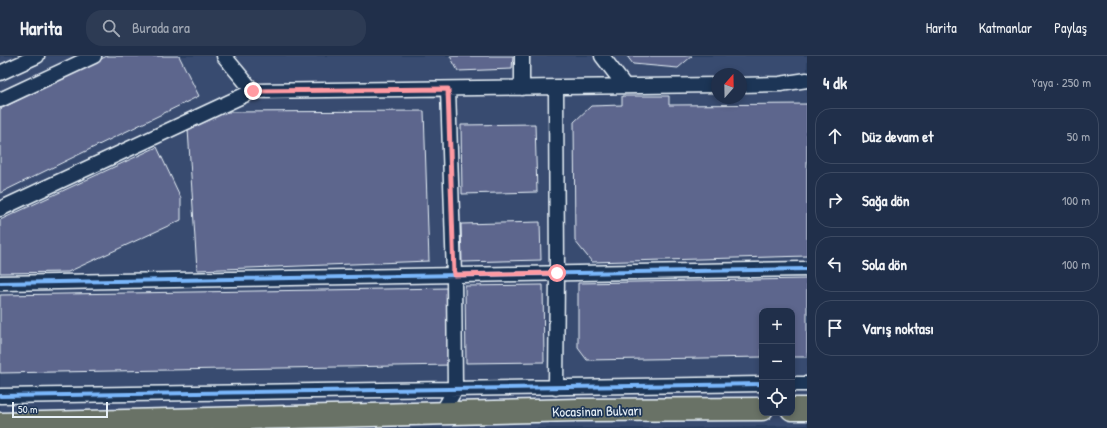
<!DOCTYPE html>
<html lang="tr">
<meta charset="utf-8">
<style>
:root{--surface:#202f4a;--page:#2d3b54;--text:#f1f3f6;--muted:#a2a9b5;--line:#3d4a62}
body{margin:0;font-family:"Patrick Hand",sans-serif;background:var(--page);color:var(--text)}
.controls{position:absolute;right:12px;bottom:12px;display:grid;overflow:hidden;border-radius:8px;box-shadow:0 2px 6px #0003}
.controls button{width:36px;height:36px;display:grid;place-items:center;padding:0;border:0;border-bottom:1px solid var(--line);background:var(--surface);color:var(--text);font:20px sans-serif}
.compass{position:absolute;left:711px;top:12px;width:36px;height:36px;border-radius:50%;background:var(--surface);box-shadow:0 2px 6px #0003;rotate:20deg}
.scale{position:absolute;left:12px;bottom:10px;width:96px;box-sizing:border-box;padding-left:4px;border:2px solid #e8f1f8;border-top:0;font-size:11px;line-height:14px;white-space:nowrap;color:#e8f1f8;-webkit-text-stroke:3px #1d3557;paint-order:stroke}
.stop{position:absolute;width:12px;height:12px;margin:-9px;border:3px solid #ff9aa2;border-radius:50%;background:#fff}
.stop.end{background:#ff9aa2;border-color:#fff;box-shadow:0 1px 4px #0008}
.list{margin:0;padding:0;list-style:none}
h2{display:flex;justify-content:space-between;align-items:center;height:52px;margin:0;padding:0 16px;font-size:17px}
h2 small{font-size:13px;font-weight:400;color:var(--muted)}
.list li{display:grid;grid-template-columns:26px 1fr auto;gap:12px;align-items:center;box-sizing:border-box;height:56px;margin:0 8px 8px;padding:0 8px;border:1px solid var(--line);border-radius:16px}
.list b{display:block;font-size:15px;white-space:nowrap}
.list em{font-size:13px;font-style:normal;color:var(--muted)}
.icon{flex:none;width:22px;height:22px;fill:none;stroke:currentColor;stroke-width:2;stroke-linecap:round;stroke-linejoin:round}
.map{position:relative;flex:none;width:807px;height:372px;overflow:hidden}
header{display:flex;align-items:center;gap:24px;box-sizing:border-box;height:56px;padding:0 20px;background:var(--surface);border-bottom:1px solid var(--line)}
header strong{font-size:19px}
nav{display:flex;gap:22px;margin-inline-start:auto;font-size:14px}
.search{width:280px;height:36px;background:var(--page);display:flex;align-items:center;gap:10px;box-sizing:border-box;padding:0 14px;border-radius:16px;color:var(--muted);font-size:15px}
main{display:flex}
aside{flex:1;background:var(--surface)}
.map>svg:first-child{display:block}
.built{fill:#394b6f;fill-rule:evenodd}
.building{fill:#5d668d;stroke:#e8f1f8}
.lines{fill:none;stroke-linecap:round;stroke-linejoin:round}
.minor-casing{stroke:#e8f1f8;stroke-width:17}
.trunk-casing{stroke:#e8f1f8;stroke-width:25}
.minor{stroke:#1d3557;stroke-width:14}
.trunk{stroke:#697266;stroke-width:22}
.cycleway-casing{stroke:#1d3557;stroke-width:6}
.cycleway{stroke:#7ab7fb;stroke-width:4}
.route{stroke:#ff9aa2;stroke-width:5}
.labels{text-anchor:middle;stroke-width:3.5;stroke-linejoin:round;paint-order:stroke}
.street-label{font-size:14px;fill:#e8f1f8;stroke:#1d3557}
</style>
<header>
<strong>Harita</strong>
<div class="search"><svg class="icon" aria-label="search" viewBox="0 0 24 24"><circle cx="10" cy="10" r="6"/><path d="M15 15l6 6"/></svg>Burada ara</div>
<nav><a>Harita</a><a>Katmanlar</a><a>Paylaş</a></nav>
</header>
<main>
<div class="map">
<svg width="807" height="372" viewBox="0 0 807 372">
<rect width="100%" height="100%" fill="#2a3f62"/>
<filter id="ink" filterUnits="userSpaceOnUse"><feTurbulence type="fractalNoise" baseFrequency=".025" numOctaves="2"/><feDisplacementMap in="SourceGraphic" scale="8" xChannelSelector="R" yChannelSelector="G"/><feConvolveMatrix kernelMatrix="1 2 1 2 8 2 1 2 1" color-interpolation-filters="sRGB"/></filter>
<g filter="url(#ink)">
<path class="built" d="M0,0h807v369l-141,3h-666zM717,18h24v24h-24zM762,255h30v102h-30z"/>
<path class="building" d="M107,0h72l20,40 -199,97v-84z
M450,0h63l-1,13 -54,2z
M627,0h65l-14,12 -45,-4z
M622,40h47v9l138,-1v152l-215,6 -17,-21 -1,-119 17,-16 31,-1z
M424,55l5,150 -232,9 -9,-141 36,-17z
M535,68l2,68 -75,2 -1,-69z
M157,91l24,51v22l-113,52 -68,1v-53z
M540,166l1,38 -79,2 -1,-38z
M807,223v78h-15v-46h-30v46l-175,3 -9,-12v-65z
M543,229l1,77 -78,1 -1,-77z
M449,232l2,77 -451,8v-78z"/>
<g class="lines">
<g class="minor-casing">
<path id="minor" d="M224,0l29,35
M602,0l23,30
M0,17l37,-17
M741,29l39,-1 27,-4
M522,32v-32
M0,44l94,-44
M0,153l253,-118 464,-6
M0,227l807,-14
M792,328h15
M556,332l1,-115 -1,-185
M0,340l762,-12
M441,358l14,-24 -1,-115 -6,-186"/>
</g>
<g class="trunk-casing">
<path id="trunk" d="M792,353h15
M0,368l578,-14 184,-1"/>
</g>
<use href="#minor" class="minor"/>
<use href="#trunk" class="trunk"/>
<g class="cycleway-casing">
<path id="cycleway" d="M0,227l807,-14
M0,340l762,-12"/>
</g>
<use href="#cycleway" class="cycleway"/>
</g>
</g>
<g class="lines" filter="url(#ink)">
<path class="route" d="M253,35l195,-2 6,186 103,-2"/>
</g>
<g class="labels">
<g class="street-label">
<text transform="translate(597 355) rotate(-1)" y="5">Kocasinan Bulvarı</text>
</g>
</g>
</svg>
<div class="controls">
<button>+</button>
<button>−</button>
<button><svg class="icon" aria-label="locate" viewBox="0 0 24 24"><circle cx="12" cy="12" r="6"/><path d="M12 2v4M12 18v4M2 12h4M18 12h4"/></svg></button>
</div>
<svg class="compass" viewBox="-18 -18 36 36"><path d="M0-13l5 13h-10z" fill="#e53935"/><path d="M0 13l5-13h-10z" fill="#a2a9b5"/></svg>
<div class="scale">50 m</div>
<div class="stop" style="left:557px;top:217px"></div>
<div class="stop end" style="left:253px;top:35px"></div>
</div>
<aside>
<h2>4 dk<small>Yaya · 250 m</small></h2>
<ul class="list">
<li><svg class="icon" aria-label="ahead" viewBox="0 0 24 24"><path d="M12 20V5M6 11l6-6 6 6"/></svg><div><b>Düz devam et</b></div><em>50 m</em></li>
<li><svg class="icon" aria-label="right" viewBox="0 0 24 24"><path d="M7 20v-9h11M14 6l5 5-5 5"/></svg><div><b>Sağa dön</b></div><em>100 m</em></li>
<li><svg class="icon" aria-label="left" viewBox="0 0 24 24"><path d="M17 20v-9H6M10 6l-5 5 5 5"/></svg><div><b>Sola dön</b></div><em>100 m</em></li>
<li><svg class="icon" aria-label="arrive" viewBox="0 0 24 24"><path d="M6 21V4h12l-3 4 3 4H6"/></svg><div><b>Varış noktası</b></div></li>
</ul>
</aside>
</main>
